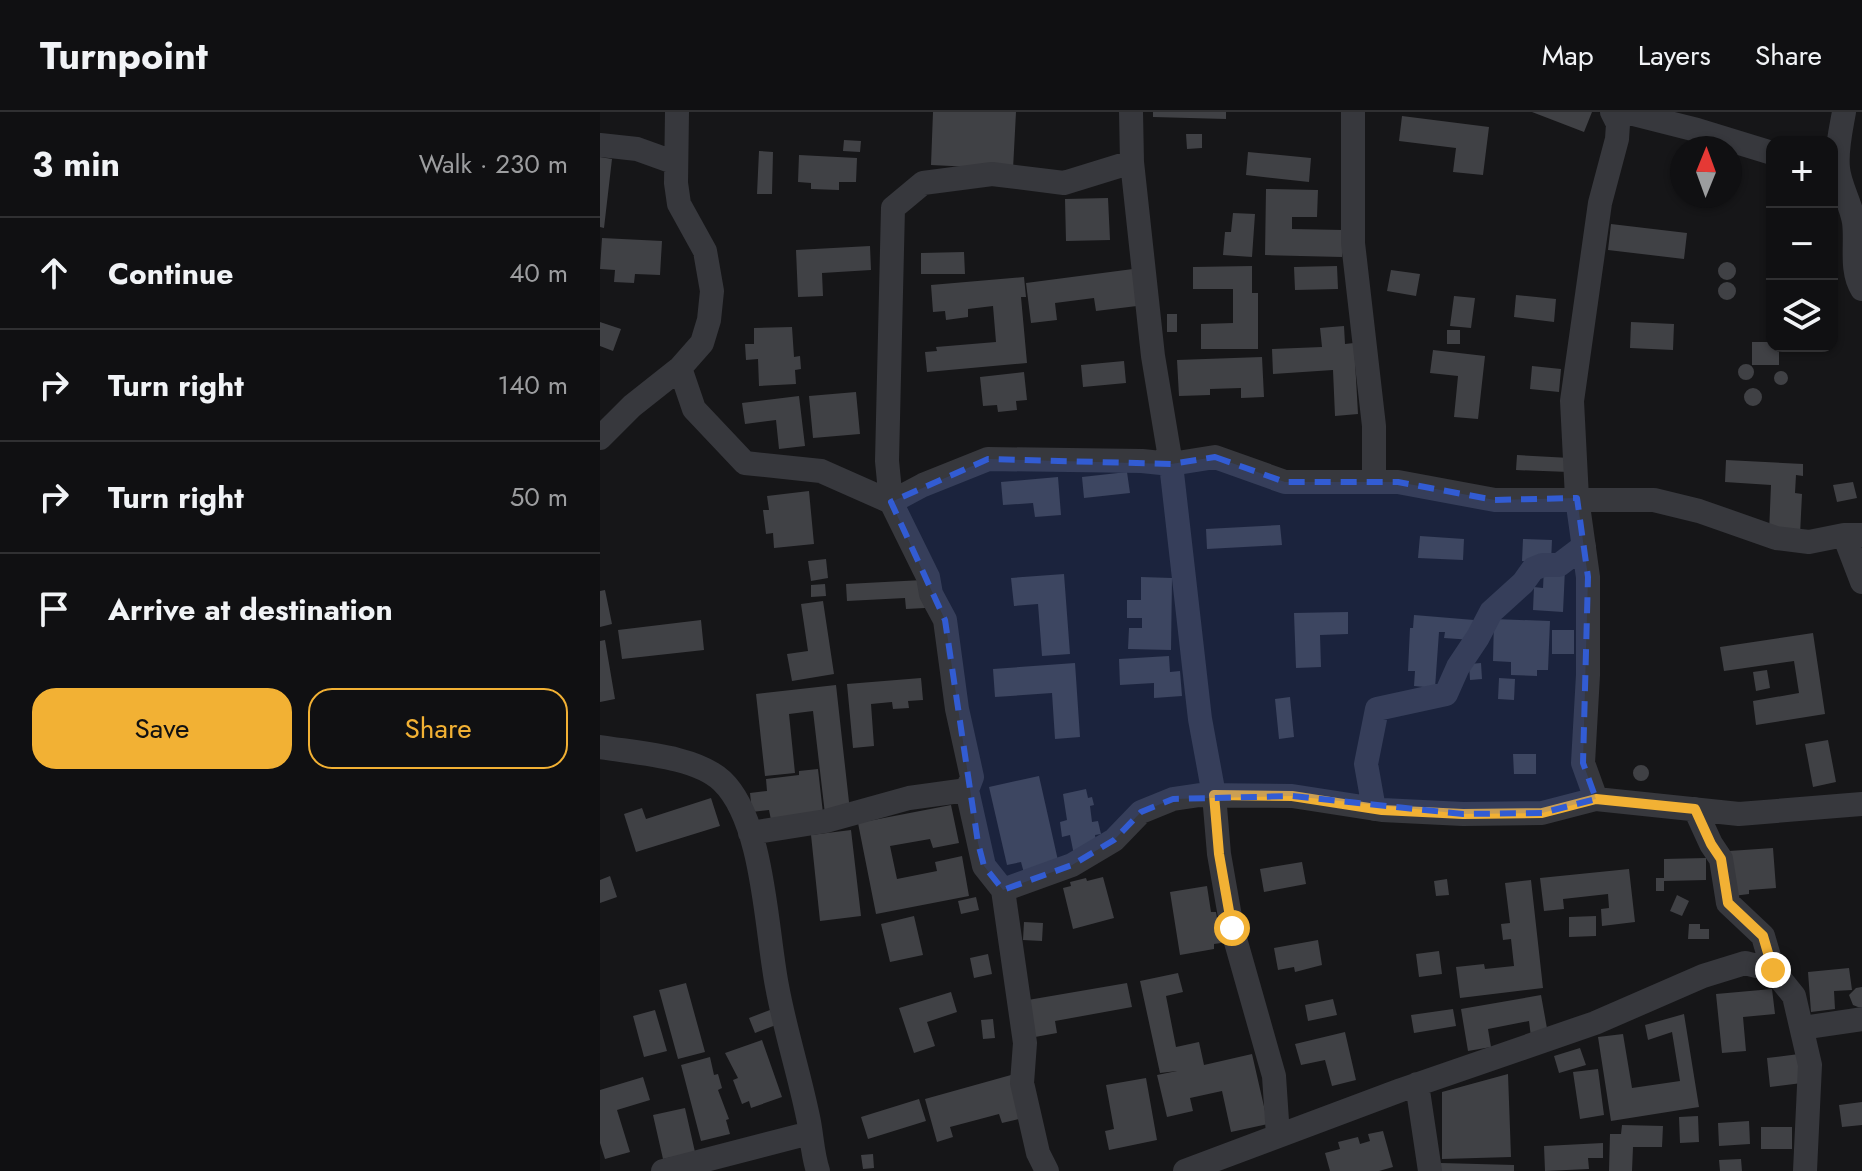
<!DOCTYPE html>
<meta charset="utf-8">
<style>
:root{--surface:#101012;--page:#1e1e20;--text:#f1f3f6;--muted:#9c9d9f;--line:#303032;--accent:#f2b134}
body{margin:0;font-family:Jost,sans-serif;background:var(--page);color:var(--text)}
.controls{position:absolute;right:24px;top:24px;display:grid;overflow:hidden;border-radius:16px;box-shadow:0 2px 6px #0004}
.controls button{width:72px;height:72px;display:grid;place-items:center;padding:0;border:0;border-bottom:2px solid var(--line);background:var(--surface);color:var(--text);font:40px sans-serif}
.compass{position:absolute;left:1070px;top:24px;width:72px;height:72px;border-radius:50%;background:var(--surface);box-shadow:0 2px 6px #0004;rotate:1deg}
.stop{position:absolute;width:24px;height:24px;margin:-18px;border:6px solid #f2b134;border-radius:50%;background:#fff}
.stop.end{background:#f2b134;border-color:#fff;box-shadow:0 2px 8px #0008}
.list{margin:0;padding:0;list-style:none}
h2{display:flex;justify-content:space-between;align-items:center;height:104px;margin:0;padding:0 32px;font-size:34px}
h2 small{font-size:26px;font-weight:400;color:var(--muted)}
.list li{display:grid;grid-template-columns:52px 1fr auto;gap:24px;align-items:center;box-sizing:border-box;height:112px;padding:0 32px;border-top:2px solid var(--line)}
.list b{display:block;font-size:30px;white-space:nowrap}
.list em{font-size:26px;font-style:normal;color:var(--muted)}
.actions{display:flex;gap:16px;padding:24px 32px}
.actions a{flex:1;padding:18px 0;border:2px solid var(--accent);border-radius:24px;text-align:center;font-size:28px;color:var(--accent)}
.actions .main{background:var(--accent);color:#111}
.icon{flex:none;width:44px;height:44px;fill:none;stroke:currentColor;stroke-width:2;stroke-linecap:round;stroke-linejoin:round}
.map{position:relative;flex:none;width:1262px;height:1059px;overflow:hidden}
header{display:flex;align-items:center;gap:48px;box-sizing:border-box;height:112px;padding:0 40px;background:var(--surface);border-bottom:2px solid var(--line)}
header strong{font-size:38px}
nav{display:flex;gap:44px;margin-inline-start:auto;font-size:28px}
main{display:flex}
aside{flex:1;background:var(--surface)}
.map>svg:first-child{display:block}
.building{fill:#404145}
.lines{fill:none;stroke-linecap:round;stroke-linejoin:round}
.minor{stroke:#37383d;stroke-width:24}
.route{stroke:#f2b134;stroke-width:10}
.marked{fill:#325cd3;fill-opacity:0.2;stroke:#325cd3;stroke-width:6;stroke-dasharray:16 10;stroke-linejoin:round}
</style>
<header>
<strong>Turnpoint</strong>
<nav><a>Map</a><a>Layers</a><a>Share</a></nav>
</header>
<main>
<aside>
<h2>3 min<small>Walk · 230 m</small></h2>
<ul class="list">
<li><svg class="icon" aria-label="ahead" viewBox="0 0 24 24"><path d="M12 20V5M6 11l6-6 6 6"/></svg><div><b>Continue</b></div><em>40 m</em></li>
<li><svg class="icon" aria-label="right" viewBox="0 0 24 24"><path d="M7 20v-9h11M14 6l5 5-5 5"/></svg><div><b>Turn right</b></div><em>140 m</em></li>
<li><svg class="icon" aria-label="right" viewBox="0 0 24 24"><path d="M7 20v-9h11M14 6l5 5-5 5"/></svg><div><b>Turn right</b></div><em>50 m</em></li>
<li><svg class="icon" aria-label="arrive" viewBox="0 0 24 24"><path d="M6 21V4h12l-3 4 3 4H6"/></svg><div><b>Arrive at destination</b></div></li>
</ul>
<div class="actions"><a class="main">Save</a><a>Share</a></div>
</aside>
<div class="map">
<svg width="1262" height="1059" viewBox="0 0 1262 1059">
<rect width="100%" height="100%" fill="#161618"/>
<path class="building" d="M333,0h83l-3,57 -82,-4z
M553,0h73v7l-73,-2z
M932,0h60l-8,20z
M802,4l87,11 -6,48 -30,-3 3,-24 -57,-7z
M586,22h16v14l-15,1z
M244,28l17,1 -1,11 -17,-1z
M159,39l14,1 -1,42h-15z
M648,40l63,6 -2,24 -63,-7z
M199,43l58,3 -1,24h-17v8l-28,-1v-6l-13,-1z
M0,45l12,2 -8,69 -4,-1z
M666,77l52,1 -1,27h-25v12l51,1 -1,27 -77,-2z
M508,86l2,42 -44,1 -1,-42z
M633,101l22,1 -3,43 -29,-2 2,-23h6z
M1011,112l76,9 -3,26 -76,-9z
M2,126l60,3 -2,34 -25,-1 -1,9 -20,-1 1,-12 -15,-1z
M270,134l1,24 -49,3 1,23 -25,1 -2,-47z
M364,140l1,22h-44v-21z
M1118 159a9 9 0 1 1 18 0a9 9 0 1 1-18 0Z
M652,154v27h6v56h-57v-25l32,-1v-34h-40v-22z
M737,154l1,23 -43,1 -1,-23z
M533,157l4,37 -41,5 -2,-13 -39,5 2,17 -26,3 -5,-40z
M791,158l29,4 -4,22 -29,-5z
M424,165l2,20h-5l6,66 -100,9 -2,-20 12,-1 -1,-4 60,-5 -3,-36 -25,3v8l-22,3 -1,-9 -12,1 -2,-27z
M1118 179a9 9 0 1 1 18 0a9 9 0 1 1-18 0Z
M916,183l40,4 -2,23 -40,-5z
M854,184l21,2 -4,30 -21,-2z
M567,202h10v18h-10z
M0,210l21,7 -8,22 -13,-5z
M1031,210l43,2 -1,26 -43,-2z
M744,214l1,18 9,-1 4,71 -23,2 -2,-46 -60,4 -1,-25 50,-2 -2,-19z
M192,215l2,30 6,-1 1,13 -6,1 1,14 -37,2 -1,-27 -12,1 -1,-16h9v-16z
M847,218h13v14h-13z
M1152,230h20v4h7v19h-27z
M833,238l52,6 -7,63 -24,-2 4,-41 -28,-3z
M662,245l2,40 -23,1v-10l-31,1v6l-31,1 -2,-36z
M524,249l2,22 -43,4 -2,-22z
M1138 260a8 8 0 1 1 16 0a8 8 0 1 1-16 0Z
M932,254l29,3 -2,23 -29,-3z
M1174 266a7 7 0 1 1 14 0a7 7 0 1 1-14 0Z
M424,260l3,28 -11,1 1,9 -19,2 -1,-7 -14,1 -3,-29z
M1144 285a9 9 0 1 1 18 0a9 9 0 1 1-18 0Z
M256,280l4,42 -47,4 -4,-42z
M199,284l6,50 -26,3 -3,-29 -31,4 -3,-21z
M917,343l53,3 -1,14 -53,-2z
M1126,348l77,4v12l-7,-1 -1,18 7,1 -2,41 -31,-2 2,-48 -46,-3z
M527,360l3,21 -46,5 -2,-21z
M458,365l3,38 -26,2 -2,-14 -30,2 -2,-23z
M1253,370l4,16 -20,4 -4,-17z
M209,379l5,53 -40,4 -1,-15 -7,1 -3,-24h6l-2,-14z
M680,413l2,20 -75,4 -1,-20z
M820,424l44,3 -1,21 -45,-2z
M923,427l29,1 -1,22 -29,-1z
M226,447l2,19 -17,3 -3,-20z
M944,456l21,1 -2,43 -30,-2 1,-23 9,1z
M464,462l6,80 -28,2 -4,-52 -24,2 -3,-28z
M541,465l31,1 -1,72 -43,-1 1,-21h13v-10h-15v-18h14z
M323,468l2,28 -19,1 -1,-11 -58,3 -1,-17z
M225,472l1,12 -15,1v-12z
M5,478l7,34 -12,3v-36z
M223,489l11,73 -42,7 -5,-27 21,-3 -7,-47z
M748,500v22l-28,1 1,32 -25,1 -2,-55z
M814,503l60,5 -1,20 -29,-2 1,-6h-6l-4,56 -21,-2 1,-15h-7l2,-43h3z
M894,507l56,2 -2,49h-11v6l-26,-1v-13l-18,-1z
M101,508l3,30 -82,9 -4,-29z
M952,518h22v24h-22z
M1213,521l12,81 -69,11 -3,-24 46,-8 -5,-32 -70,10 -4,-24z
M5,528l10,59 -15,3v-61z
M569,544l1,16 10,-1 2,25 -28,2v-15l-34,2 -1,-26z
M475,551l5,74 -25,2 -3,-46 -57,4 -2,-28z
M881,551l1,16 -12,1 -1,-16z
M1167,558l3,18 -14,3 -3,-19z
M321,566l2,22 -15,1 1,7 -16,1 -1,-7 -21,2 3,42 -21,2 -6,-64z
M899,566l16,1 -1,21 -16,-1z
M236,573l14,126 -25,3 -12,-103 -24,3 6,59 -30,3 -9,-82z
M690,585l4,40 -15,2 -4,-40z
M1228,628l8,42 -23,5 -8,-43z
M913,642h23v20h-22z
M1033 661a8 8 0 1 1 16 0a8 8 0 1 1-16 0Z
M218,657l5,44 -52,7 -2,-10 -17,2 -2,-19 17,-2 -1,-12 33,-4v-4z
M439,664l20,89 -35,8 -3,-11 -14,3 -18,-78z
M486,677l2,9 4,-1 2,8 -4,1 2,16 6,-1 3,13 -6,1 3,16 -24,4 -4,-20 -8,2 -2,-15 7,-2 -4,-26z
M111,686l9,28 -84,26 -12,-38 18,-6 4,11z
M351,693l8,38 -26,5 -3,-9 -40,7 7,33 40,-8 -2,-9 27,-6 7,40 -93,18 -18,-91z
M251,718l10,86 -41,5 -9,-86z
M1173,736l3,40 -27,2v4l-16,2 -4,-45z
M1106,746v22l-42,1v10h-8v-13h8v-19z
M702,750l4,22 -42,8 -4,-23z
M1029,757l6,53 -33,4 -1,-17 8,-1 -1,-14 -45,5 1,10 -20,2 -4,-33z
M10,764l7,21 -17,6v-23z
M503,765l11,41 -41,11 -10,-41 8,-2 -1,-4 16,-4 1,3z
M847,767l2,16 -13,1 -2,-15z
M931,768l12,108 -83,10 -4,-31 28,-3 1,5 29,-3 -3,-27 -8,1 -2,-16 9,-1 -5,-40z
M607,774l4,26h5l5,31 -7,1v5l-34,6 -10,-63z
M1077,783l12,6 -7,15 -12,-5z
M376,785l3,13 -18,4 -3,-13z
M314,804l9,39 -33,7 -9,-38z
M996,804v20l-27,1v-20z
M424,810l19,1 -1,18 -19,-1z
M1089,812h11v5h9v10h-21z
M718,828l4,25 -27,7 -1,-5 -16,3 -4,-22z
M839,839l3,23 -23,3 -3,-23z
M388,842l4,20 -18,4 -4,-20z
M1249,856l3,22 -18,1 1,18 -24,3 -3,-40z
M578,861l5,19 -17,4 10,51 23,-5 5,23 48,-11 16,70 -37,8 -9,-41 -32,7 3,13 -26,6 -10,-42 20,-4 -17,2 -20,-92z
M86,871l19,69 -27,7 -19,-69z
M527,871l5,24 -77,14 2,12 -22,4 -7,-37z
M1262,875v20h-4l-5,-2 -4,-10 7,-7z
M1172,877l3,25 -32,3 3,34 -24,2 -6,-59z
M351,880l6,20 -30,10 8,24 -21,7 -15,-45z
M941,883l7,39 -17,3 -2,-16 -41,8 3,18 -23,4 -7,-42z
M733,887l4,16 -29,6 -3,-16z
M853,897l3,17 -42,7 -3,-18z
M55,898l12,41 -23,6 -11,-41z
M170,898l6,15 -21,8 -6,-15z
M1084,902l15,93 -88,14 -13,-84 25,-3 9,54 48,-7 -8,-49 -24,8 -3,-15z
M393,907l2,19 -12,1 -2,-19z
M745,920l11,48 -24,6 -7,-26 -24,5 -6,-21z
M162,928l20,57 -31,11 -2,-7 -7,3 -9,-24 5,-2 -13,-25z
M980,936l6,17 -27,8 -5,-17z
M1199,942l3,29 -32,4 -3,-29z
M110,945l4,18 4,-1 4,14 -4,2 11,29 -3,1 4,14 -29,7 -20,-76z
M998,957l6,46 -24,4 -7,-47z
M908,962l3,83 -69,2v-67z
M411,963l12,43 -21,5 -3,-9 -49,13 3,10 -16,5 -12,-43z
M43,965l7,23 -33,10 13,42 -25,7 -5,-16v-53z
M546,966l11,62 -48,10 -4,-19 9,-2 -8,-44z
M319,987l7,22 -58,18 -7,-22z
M1262,990v23l-20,2 -3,-22z
M85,996l10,44 -32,7 -10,-44z
M1098,1004l1,26 -19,1 -1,-26z
M1149,1009l1,23 -31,2 -1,-23z
M1022,1013l41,1 -1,21h-29l-1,24h-23l1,-37h11z
M1161,1015h31v22h-31z
M783,1019l10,36 -14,4h-49l-5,-18 15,-4 -2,-7 20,-5 2,7 10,-3 -2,-7z
M1003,1031v15h-15l1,11 -44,2 -1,-25z
M273,1042l1,14 -11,1 -2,-14z
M1141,1047l1,12h-22l-1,-11z
M841,1051l73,2v6h-73z"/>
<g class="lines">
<path class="minor" d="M531,0l1,50 21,194 18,108 29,255 14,76 5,59 13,74 42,148 4,60
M753,0v131l21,183v56
M1026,0l71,18 75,23
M1244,0c-3,17 -8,38 -6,56 1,16 13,36 16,54 3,21 -4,48 8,67
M0,33l37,4 39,14
M532,50l-68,21 -72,-9 -69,9 -30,25 -6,253 4,41 32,-17 65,-26 154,2 29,3 44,-7 70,25h113l97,18h159l45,11 77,27 33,4 35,-7h18
M80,256l14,41 51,54 76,8 70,31 37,75 3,17 14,26 12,89 15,68 -5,13 17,76 19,24 22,153 -3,40 16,70 9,18
M0,326l32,-32 48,-38 22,-25 7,-23 3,-29 -7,-40 -26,-47 -3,-21 1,-71
M1244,423l18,47
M0,635c36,6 96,9 122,34 42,40 44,149 55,205 8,44 22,87 31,131 4,18 4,36 10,54
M996,687l-13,-36 5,-88v-98l-11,-79 -5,-97 28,-198 17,-64 1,-15 -6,-12
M774,697l-8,-45 11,-55 69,-15 12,-27 20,-30 13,-25 32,-29 10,-14 10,-4h16l25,-19
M1095,697l16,35 10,15 7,44 35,33 10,34 21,26 16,69 -5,106
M150,721l76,-12 83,-23 58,-8
M403,778l69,-25 42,-25 27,-28 32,-13 27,-4 92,1 90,14 81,4 79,-1 54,-14 143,15 123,-10
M1202,916l60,-9
M817,972l13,87
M63,1059l147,-38
M585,1059l216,-81 194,-67 108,-47 42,-13 28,7"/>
</g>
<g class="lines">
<path class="route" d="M632,816l-13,-74 -5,-59 78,1 90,14 81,4 79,-1 54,-14 99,10 16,35 10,15 7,44 35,33 10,34"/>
</g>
<path class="marked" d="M615,345l70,25h113l97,18 82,-2 11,79 -5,186 13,36 -54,14 -79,1 -171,-18 -119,3 -32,13 -27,28 -42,25 -69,25 -19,-24 -6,-23 -33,-223 -54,-118 97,-43 183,5z"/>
</svg>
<div class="controls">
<button>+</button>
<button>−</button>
<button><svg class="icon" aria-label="layers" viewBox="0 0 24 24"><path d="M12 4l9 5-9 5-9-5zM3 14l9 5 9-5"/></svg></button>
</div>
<svg class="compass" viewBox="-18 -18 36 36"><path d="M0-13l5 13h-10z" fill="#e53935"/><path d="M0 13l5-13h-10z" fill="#9c9d9f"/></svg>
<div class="stop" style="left:632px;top:816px"></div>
<div class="stop end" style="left:1173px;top:858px"></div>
</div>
</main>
